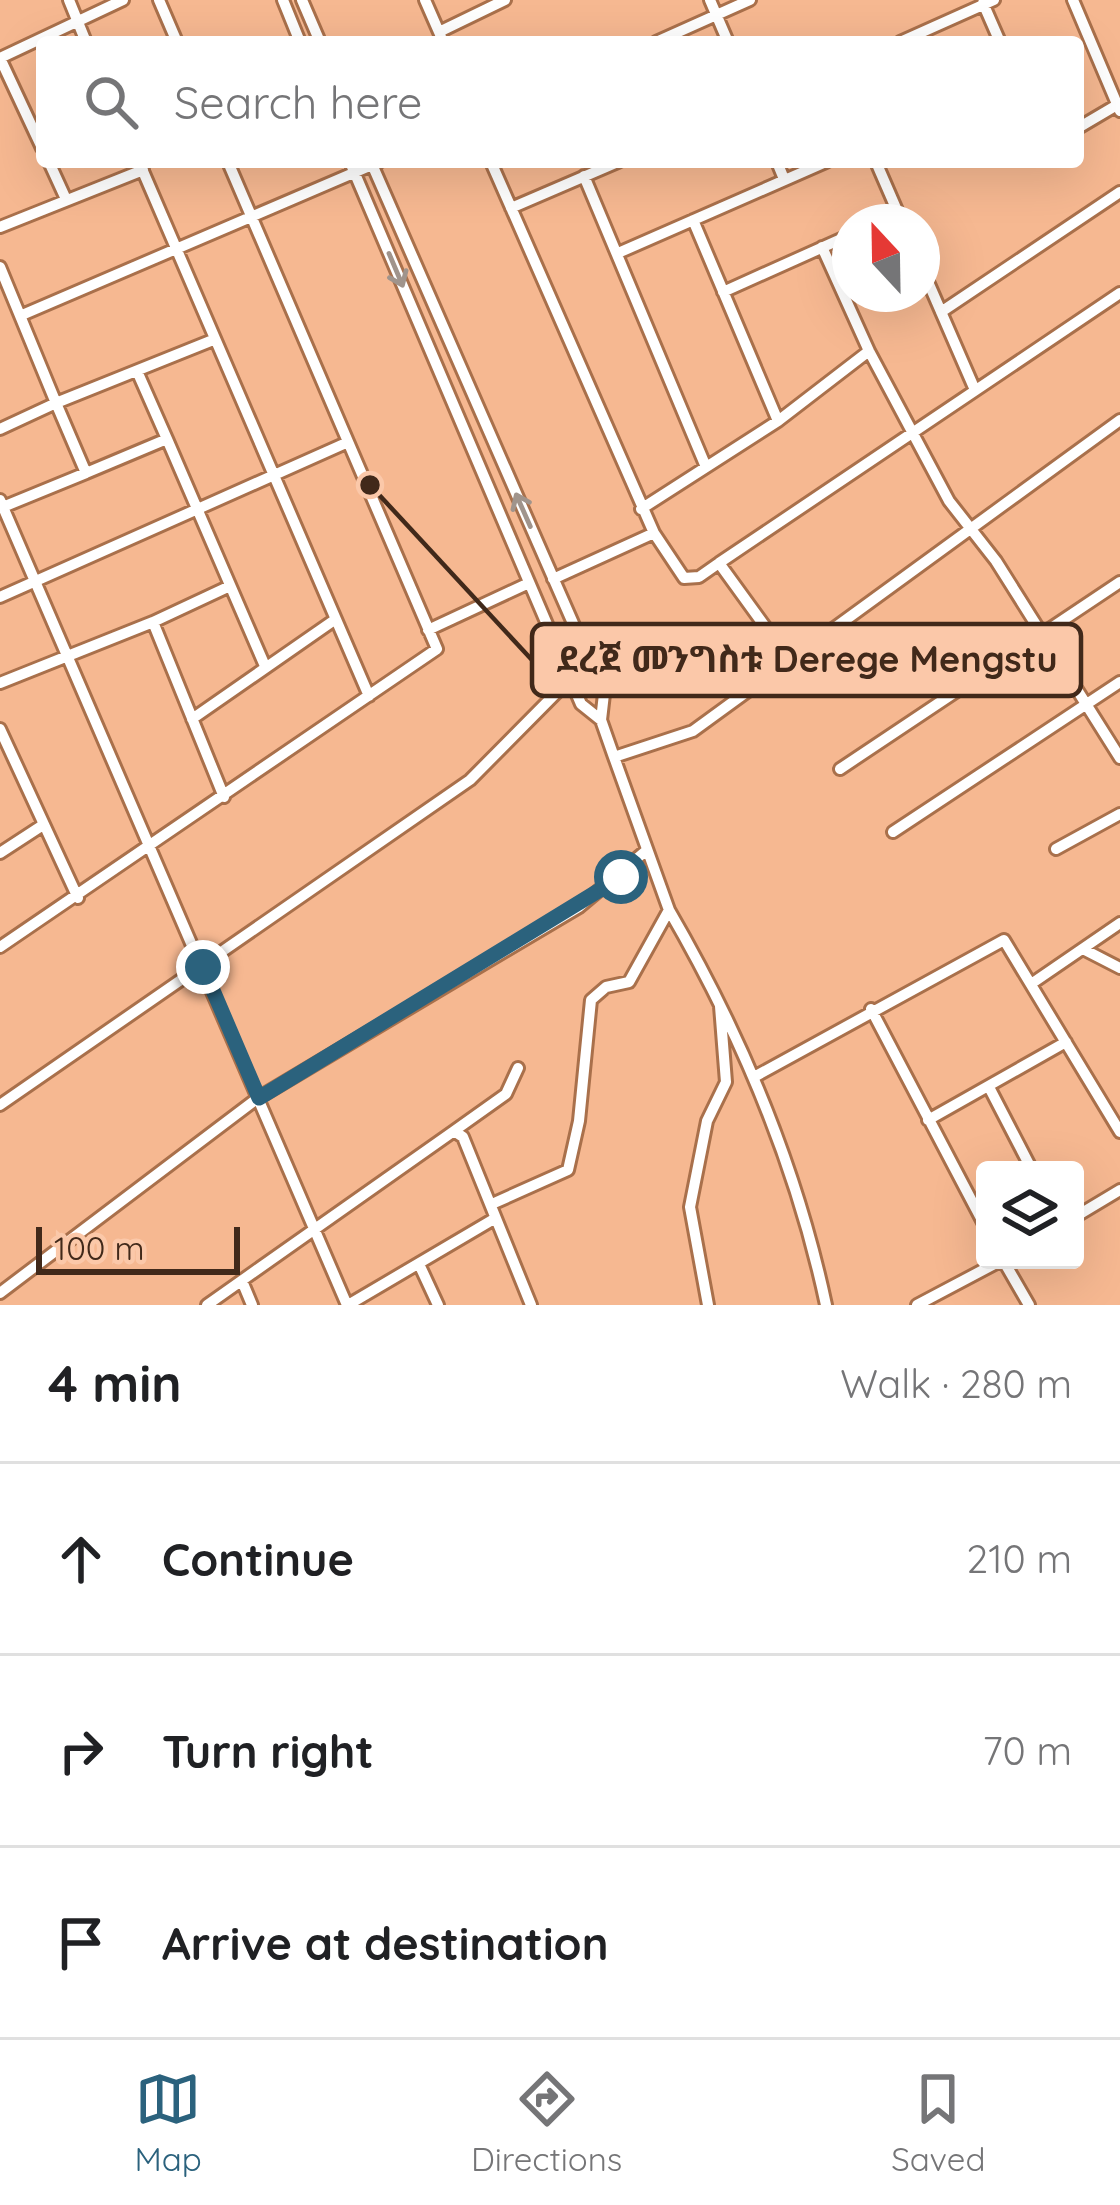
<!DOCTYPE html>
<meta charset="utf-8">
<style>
:root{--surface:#fff;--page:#f6f6f6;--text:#202124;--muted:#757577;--line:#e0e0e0;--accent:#2b627d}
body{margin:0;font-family:Quicksand,"Noto Sans Ethiopic",sans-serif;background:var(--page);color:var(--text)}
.controls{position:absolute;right:36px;bottom:36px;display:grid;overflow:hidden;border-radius:12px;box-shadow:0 12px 48px #0002}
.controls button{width:108px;height:108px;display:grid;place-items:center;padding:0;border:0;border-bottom:3px solid var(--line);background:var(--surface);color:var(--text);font:60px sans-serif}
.compass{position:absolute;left:832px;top:204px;width:108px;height:108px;border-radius:50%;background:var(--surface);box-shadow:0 12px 48px #0002;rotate:338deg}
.scale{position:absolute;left:36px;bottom:30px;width:204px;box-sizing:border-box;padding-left:12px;border:6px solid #41291a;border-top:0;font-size:33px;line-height:42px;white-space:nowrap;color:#41291a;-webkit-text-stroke:9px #fbc8a9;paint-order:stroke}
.stop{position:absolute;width:36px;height:36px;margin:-27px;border:9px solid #2b627d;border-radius:50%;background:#fff}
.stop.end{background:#2b627d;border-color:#fff;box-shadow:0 3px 12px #0008}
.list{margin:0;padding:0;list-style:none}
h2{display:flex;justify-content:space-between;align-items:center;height:156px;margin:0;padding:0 48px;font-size:51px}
h2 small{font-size:39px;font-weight:400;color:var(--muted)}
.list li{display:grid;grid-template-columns:78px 1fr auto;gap:36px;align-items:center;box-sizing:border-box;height:192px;padding:0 48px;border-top:3px solid var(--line)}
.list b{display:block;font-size:45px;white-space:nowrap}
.list em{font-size:39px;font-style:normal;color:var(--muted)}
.icon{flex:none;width:66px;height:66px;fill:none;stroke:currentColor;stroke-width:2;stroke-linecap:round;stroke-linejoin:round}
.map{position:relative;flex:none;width:1120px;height:1305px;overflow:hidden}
.search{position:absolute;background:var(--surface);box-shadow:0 12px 48px #0002;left:36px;right:36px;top:36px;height:132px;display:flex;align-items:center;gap:30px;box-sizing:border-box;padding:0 42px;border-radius:12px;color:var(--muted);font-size:45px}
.sheet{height:732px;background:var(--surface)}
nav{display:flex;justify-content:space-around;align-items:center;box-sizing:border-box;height:168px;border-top:3px solid var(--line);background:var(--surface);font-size:33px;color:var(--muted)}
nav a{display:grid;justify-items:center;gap:6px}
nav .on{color:var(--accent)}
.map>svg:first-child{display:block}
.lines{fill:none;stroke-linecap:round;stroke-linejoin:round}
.street-casing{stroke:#a9704b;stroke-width:16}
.street{stroke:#fff;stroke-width:10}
.oneway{stroke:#a0948c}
.route{stroke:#2b627d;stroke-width:15}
.leader{fill:none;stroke:#41291a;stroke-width:4.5}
.callout-dot{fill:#41291a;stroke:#fbc8a9;stroke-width:4.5}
.callout{fill:#fbc8a9;stroke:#41291a;stroke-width:4.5}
.callout-label{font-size:36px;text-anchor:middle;font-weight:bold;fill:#41291a}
</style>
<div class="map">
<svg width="1120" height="1305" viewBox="0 0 1120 1305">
<rect width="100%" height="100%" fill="#f6b891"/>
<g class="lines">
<g class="street-casing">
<path id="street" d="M69,0l17,42
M159,0l18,42
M283,0l17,42
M302,0l18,42
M425,0l14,32
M710,0l18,42
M1073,0l47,111
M983,3l17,39
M443,42l-4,-10 66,-32
M656,42l94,-42
M900,42l94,-42
M0,58l123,-58
M0,58l42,90
M1078,128l39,-23
M49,162l16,35
M139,162l230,534
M350,162l231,542 20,16
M371,162l233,532 -3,26 13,37 79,-26 427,-311
M491,162l163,371 30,45 15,-1 20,-14
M777,162l7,17
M876,162l26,60
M584,176l122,291
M511,208l107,-46
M693,220l85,201
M880,222l19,-8
M0,227l143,-57
M822,247l47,104 80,150 47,60 124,197
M618,253l208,-91
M0,267l56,136 -56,26
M922,268l53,122
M723,292l127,-57
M941,312l179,-120
M22,315l357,-153
M213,340l-157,63 30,70 81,-34 98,227
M137,371l30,68
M0,500l347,805
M3,507l83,-34
M641,509l137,-88 91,-70
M553,579l101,-46
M0,597l346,-154
M153,622l77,-36
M428,630l101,-47
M790,661l-71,-98 401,-270
M0,683l153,-61 71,175
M192,719l141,-98
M0,729l78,169
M840,769l280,-187
M893,832l227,-150
M1056,849l64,-35
M0,853l43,-28
M669,910c72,124 127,254 157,395
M0,947l437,-298 -209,-487
M1083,949l37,19
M1031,984l89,-61
M871,1009l114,217
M754,1077l250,-137 116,192
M990,1089l42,81
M0,1105l470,-325 100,-101
M928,1120l138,-78
M454,1131l52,-37 12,-26
M492,1204l76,-34 11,-49 12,-121 15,-13 23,-5 40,-72 -55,-153
M1075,1217l45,-27
M1003,1260l26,45
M419,1264l19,41
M242,1281l10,24
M0,1293l258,-195 321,-191 68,-57
M207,1305l247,-174 9,6 68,168
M348,1305l146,-86
M708,1305l-18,-98 17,-86 19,-39 -6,-76
M917,1305l85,-45"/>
</g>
<use href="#street" class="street"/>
</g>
<defs><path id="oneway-shaft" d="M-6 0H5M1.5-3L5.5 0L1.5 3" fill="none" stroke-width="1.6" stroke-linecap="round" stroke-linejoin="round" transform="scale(3)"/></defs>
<g class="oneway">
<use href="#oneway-shaft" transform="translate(396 270) rotate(67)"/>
<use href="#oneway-shaft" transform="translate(523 510) rotate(-114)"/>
</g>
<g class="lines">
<path class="route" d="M203,967l56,131 362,-221"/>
</g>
<path class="leader" d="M370 485L532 660"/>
<circle class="callout-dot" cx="370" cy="485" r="12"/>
<rect class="callout" x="532" y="624" width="549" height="72" rx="12"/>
<g class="callout-label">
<text x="807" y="672">ደረጀ መንግስቱ Derege Mengstu</text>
</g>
</svg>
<div class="controls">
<button><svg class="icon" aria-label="layers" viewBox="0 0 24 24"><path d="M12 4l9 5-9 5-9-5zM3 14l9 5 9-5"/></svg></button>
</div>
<svg class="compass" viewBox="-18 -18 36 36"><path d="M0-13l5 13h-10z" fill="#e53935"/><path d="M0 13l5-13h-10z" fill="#757577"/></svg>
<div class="scale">100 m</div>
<div class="stop" style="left:621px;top:877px"></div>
<div class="stop end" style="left:203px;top:967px"></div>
<div class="search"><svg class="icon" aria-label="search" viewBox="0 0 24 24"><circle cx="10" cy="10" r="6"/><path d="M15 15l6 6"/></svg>Search here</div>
</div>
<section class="sheet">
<h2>4 min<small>Walk · 280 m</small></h2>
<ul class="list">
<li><svg class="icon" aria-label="ahead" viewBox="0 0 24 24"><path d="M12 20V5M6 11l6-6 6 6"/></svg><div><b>Continue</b></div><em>210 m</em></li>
<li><svg class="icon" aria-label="right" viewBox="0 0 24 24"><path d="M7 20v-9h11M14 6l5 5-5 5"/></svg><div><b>Turn right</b></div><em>70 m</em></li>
<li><svg class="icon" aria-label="arrive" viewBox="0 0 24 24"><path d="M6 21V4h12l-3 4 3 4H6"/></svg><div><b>Arrive at destination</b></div></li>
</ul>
</section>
<nav>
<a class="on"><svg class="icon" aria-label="map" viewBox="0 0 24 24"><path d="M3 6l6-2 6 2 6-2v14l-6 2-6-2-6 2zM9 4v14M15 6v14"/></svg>Map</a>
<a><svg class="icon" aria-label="directions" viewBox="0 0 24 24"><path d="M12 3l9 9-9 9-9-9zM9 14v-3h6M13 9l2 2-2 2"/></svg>Directions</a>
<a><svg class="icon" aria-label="saved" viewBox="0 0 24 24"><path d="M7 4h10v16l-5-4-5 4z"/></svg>Saved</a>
</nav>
